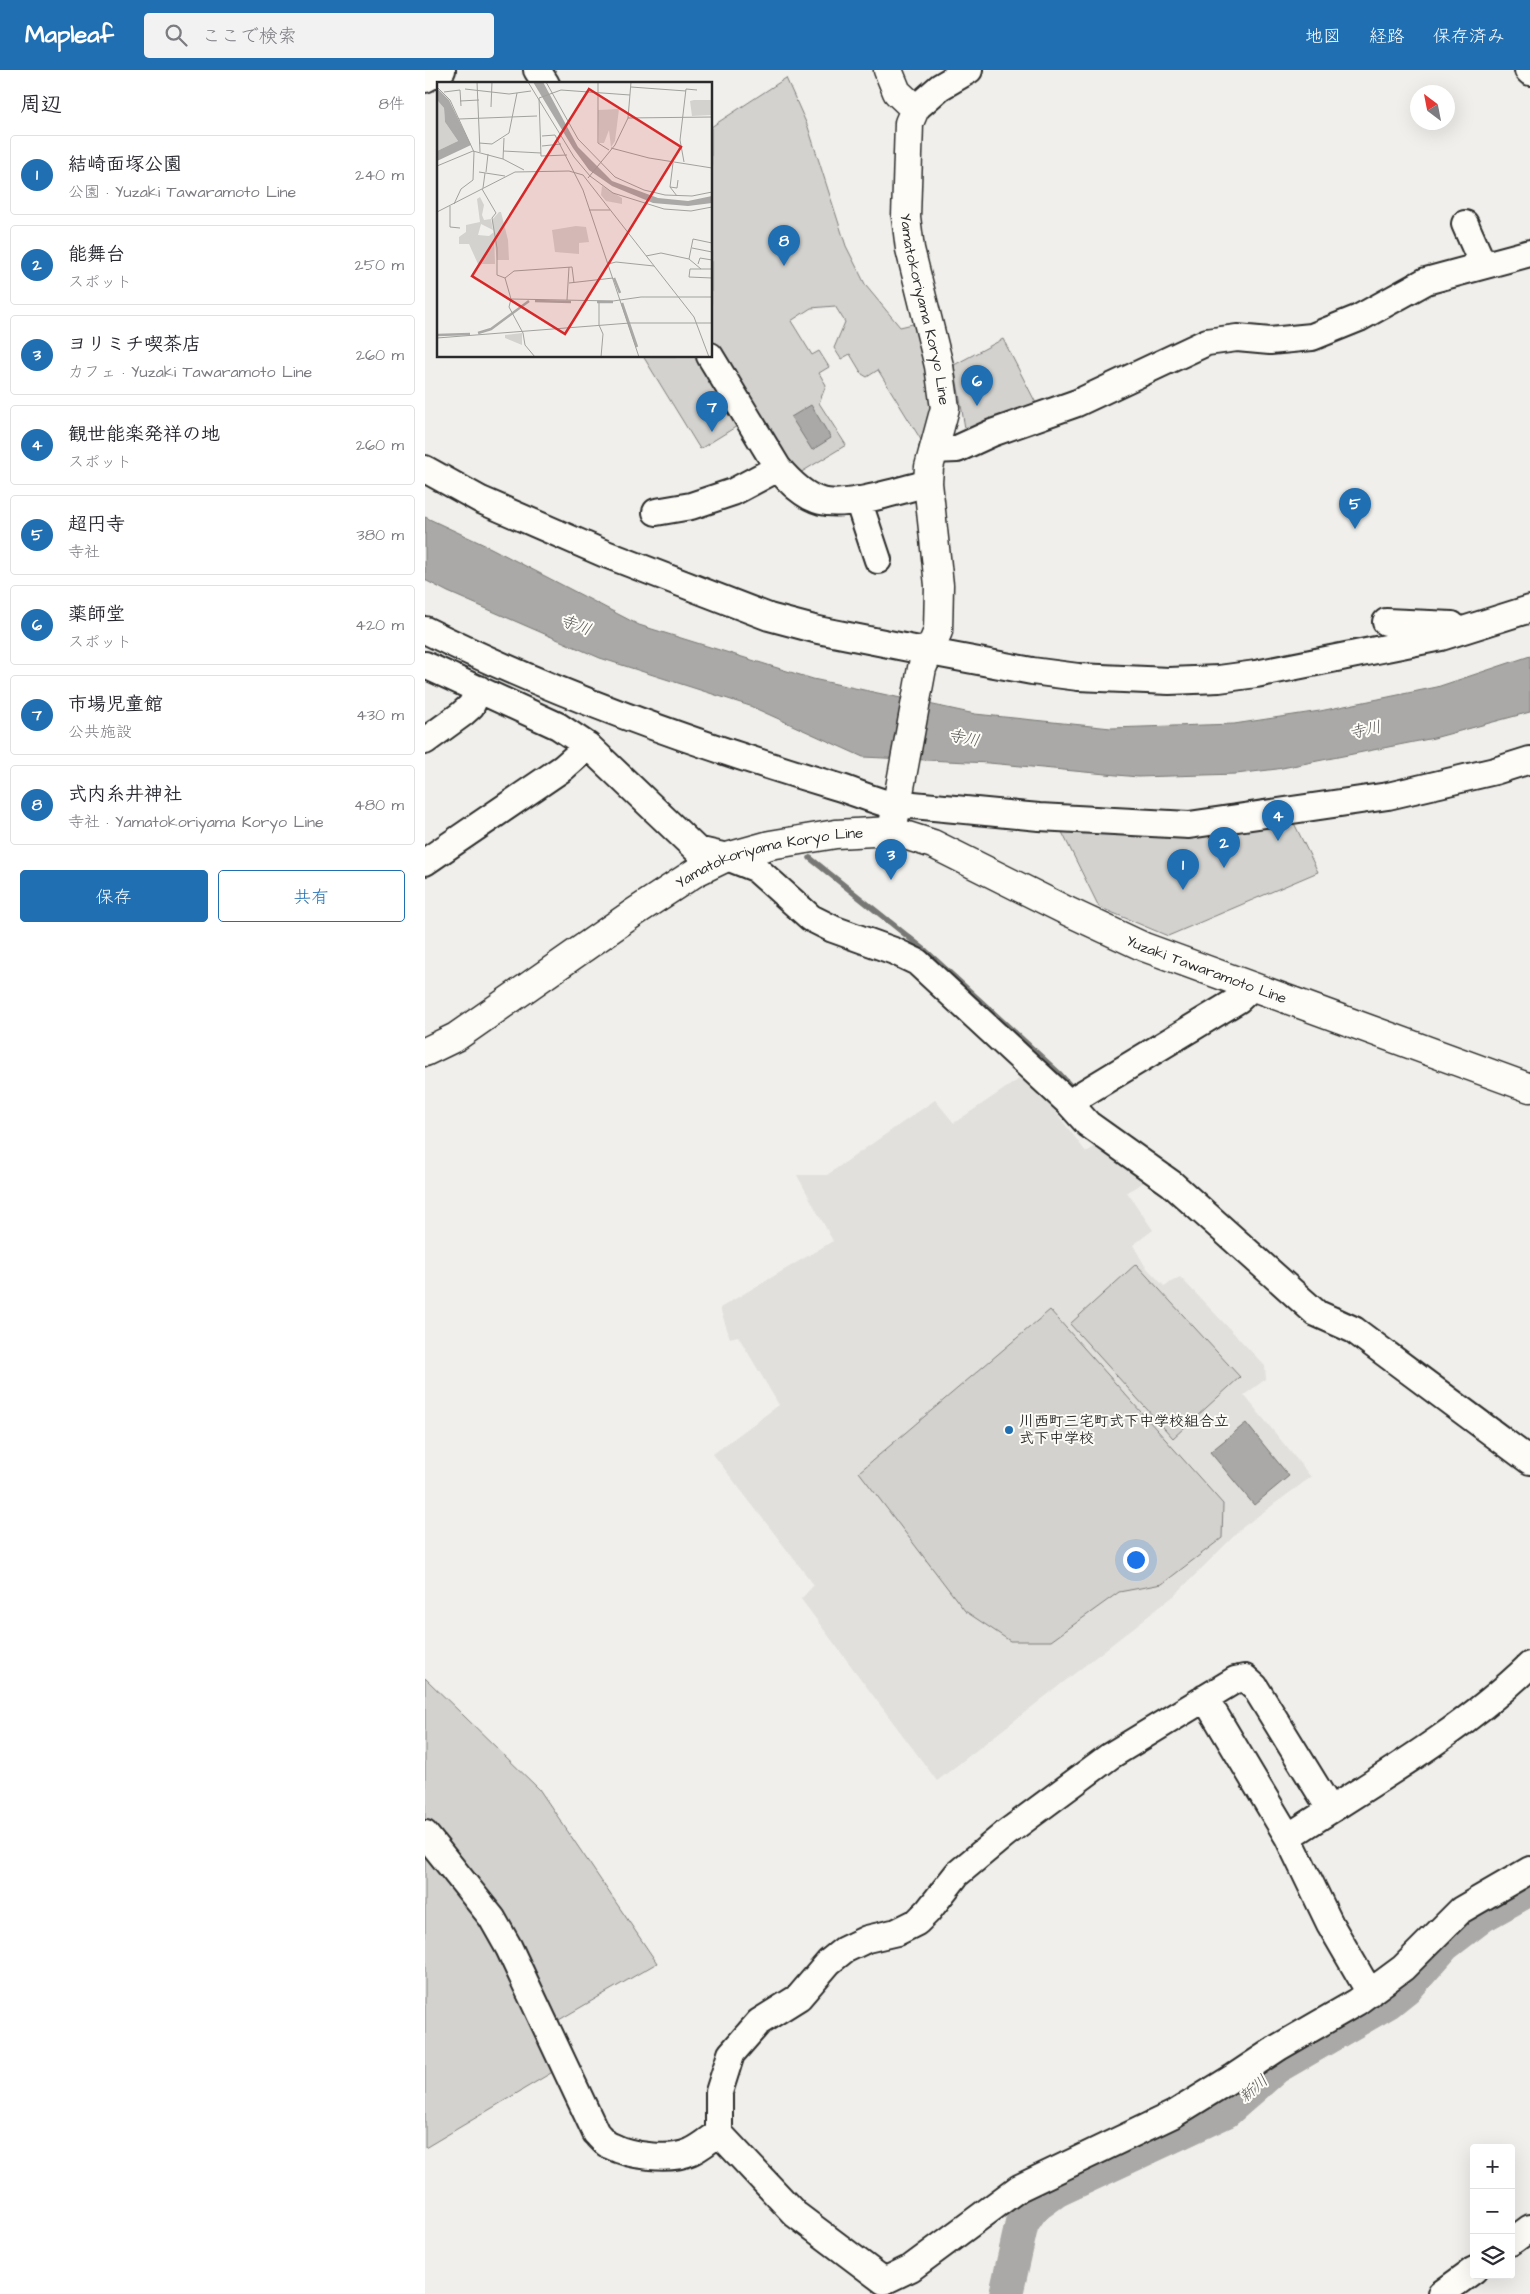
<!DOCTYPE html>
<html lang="ja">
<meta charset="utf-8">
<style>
:root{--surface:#fff;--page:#f2f2f3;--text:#2b2b33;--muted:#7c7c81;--line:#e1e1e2;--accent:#1f6fb2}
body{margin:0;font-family:"Architects Daughter","Klee One",sans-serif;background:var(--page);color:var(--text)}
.controls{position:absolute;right:15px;bottom:15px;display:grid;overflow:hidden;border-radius:5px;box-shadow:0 5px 20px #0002}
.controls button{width:45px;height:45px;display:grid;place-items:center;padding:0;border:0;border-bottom:1px solid var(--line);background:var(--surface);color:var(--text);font:25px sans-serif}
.compass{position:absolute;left:985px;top:15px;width:45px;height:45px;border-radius:50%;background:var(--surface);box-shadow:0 5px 20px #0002;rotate:328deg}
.you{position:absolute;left:710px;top:1489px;width:18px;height:18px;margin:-12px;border:4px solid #fff;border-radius:50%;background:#1a73e8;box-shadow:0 0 0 8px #1a73e833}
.badge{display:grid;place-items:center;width:32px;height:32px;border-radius:50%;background:var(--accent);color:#fff;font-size:16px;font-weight:700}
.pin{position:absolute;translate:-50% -41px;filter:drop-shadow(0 1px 2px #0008)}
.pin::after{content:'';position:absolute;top:26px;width:18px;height:15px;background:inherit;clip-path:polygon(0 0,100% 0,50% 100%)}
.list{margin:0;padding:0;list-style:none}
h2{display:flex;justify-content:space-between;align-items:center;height:65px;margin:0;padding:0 20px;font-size:21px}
h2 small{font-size:16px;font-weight:400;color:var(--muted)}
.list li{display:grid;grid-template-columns:32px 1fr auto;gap:15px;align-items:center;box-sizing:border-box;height:80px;margin:0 10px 10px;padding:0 10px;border:1px solid var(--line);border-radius:5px}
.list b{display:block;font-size:19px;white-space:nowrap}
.list p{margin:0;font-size:16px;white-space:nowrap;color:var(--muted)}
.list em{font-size:16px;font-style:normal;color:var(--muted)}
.actions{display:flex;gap:10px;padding:15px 20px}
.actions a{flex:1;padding:11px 0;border:1px solid var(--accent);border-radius:5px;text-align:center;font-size:18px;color:var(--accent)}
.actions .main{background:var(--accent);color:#fff}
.icon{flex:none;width:28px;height:28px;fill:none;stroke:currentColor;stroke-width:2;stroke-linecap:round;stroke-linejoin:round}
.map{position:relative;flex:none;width:1105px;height:2224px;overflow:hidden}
header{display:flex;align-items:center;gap:30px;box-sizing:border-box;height:70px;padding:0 25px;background:var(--accent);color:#fff}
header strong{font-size:24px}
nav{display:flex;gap:28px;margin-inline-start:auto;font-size:18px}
.search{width:350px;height:45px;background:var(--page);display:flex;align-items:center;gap:12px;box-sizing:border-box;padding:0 18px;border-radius:5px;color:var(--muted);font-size:19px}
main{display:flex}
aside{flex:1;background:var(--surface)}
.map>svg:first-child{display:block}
.built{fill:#e1e0dc}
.green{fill:#d3d2cf;stroke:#7f7e7d}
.water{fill:#aaa9a7;stroke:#777775}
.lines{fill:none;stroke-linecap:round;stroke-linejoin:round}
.stream{stroke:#777775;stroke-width:5.5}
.river{stroke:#aaa9a7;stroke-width:34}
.minor-casing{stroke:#2b2b2b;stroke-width:30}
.major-casing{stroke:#2b2b2b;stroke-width:31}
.minor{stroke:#fdfcf7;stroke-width:26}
.major{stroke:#fdfcf7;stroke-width:28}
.poi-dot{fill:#1f6fb2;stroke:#fdfcf7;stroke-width:2}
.labels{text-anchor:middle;stroke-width:4;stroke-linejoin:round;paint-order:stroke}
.street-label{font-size:15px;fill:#2b2b2b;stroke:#fdfcf7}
.poi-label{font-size:15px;font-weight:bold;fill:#2b2b2b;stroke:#fdfcf7;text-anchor:start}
.water-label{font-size:16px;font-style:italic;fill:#575756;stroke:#fdfcf7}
.inset-river{fill:none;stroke:#aaa9a7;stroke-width:2.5}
.inset-road{fill:none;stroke:#a1a19e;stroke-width:1}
.view{fill:#d62828;fill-opacity:0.15;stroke:#d62828;stroke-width:2.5}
.inset-edge{fill:none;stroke:#2b2b2b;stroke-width:2.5}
</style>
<header>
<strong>Mapleaf</strong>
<div class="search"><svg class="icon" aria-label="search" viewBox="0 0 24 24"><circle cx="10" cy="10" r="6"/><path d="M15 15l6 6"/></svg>ここで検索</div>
<nav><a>地図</a><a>経路</a><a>保存済み</a></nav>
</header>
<main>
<aside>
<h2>周辺<small>8件</small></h2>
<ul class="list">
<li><span class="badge">1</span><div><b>結崎面塚公園</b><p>公園 · Yuzaki Tawaramoto Line</p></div><em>240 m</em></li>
<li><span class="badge">2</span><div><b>能舞台</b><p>スポット</p></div><em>250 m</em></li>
<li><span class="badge">3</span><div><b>ヨリミチ喫茶店</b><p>カフェ · Yuzaki Tawaramoto Line</p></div><em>260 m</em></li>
<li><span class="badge">4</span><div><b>観世能楽発祥の地</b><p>スポット</p></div><em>260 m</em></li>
<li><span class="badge">5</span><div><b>超円寺</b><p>寺社</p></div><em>380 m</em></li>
<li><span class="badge">6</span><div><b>薬師堂</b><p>スポット</p></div><em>420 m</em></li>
<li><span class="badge">7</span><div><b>市場児童館</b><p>公共施設</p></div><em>430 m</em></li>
<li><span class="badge">8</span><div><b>式内糸井神社</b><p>寺社 · Yamatokoriyama Koryo Line</p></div><em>480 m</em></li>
</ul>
<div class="actions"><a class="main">保存</a><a>共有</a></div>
</aside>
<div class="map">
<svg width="1105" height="2224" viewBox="0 0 1105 2224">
<rect width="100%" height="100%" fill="#f0efeb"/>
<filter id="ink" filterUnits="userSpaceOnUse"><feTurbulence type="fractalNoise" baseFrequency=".02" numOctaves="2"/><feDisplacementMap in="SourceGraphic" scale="10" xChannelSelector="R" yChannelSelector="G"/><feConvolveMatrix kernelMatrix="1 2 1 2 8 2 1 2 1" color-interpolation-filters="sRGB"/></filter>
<g filter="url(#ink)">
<path class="built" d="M603,1003l22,24 2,10 34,45 11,-6 54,32 -24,14 26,38 -20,15 12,21 19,20 16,-9 85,89 1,13 -22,16 67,82 -68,50 -68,68 -238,186 -136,-182 13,-14 -101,-131 66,-49 -41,-69 -8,2 -10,-30 113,-67 -36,-66h30l108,-75 19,23z"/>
<path class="green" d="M361,8l22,49 38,119 20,40 34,41 17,-4 10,48 4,43 -8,29 -45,-73 -11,7 -5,-3 -12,-20 -9,5 -7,-11 11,-26 -10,-16 -24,2 -20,13 21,34 7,-4 10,16 -10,6 7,12 -7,18 27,42 -51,31 -84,-133v-216z
M578,269l36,70 -59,27 -15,-8 -11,-63z
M218,286h58l41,67 -42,26z
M866,747l27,55 -150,64 -69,-29 -39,-79z
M711,1194l104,113 -67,61 -103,-114z
M625,1240l173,194 -1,34 -60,46 -43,8 -68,49h-41l-45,-30 -106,-139z
M0,1608l114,111 118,174 -105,61 -127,-198z
M0,1776l69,87 67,134 -136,81z"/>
<path class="water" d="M386,335l20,33 -19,12 -21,-33z
M0,447l66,31 148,77 174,54 162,35 136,14 123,-4 86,-13 117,-24 93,-31v56l-96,26 -157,31 -41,5 -98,3 -149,-14 -126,-6 -113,-51 -150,-48 -152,-66 -23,-12z
M821,1353l43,53 -35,29 -44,-53z"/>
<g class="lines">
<path class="stream" d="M385,788l116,93 134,123 15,17
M913,1239l23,11
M970,1275l113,84"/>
<path class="river" d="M581,2224l16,-71 10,-15 25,-18 169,-79 50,-44 112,-65 20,-16 36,-41 39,-30 47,-26"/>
<g class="minor-casing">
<path id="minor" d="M112,0l9,14
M1103,0l2,2
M0,9l17,-9
M490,39l25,-22 29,-17
M1040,154l18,41
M285,286l68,112c11,13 25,28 43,33 27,7 79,-11 107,-18
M508,380l24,-1 35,-16 85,-30 130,-61 30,-4 33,3 42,-4 47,-19 67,-37 104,-28
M0,399l56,31 122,53 166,64 49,13 96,19 118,22 46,6 91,4 50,-2 37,-5 185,-37 89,-28
M433,430l20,60
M231,442l35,-6 42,-14 45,-24
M961,552l66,3
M0,560c131,65 269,114 410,156 20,6 39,15 61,20l17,-1 126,12 150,8 199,-29 107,-25 35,-11
M0,595l133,61 30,20 109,104 30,7 28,11 56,50 22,11 61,22 23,11 153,142 18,20 84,60 144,129 38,17 176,131
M0,671l37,-27 9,-8 8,-17
M0,792l138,-94 25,-22
M645,1034l11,-9 157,-95 14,-13
M780,1628l83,139 42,87 40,69
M0,1764l67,84 17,30 87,185c5,5 9,11 15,13 19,10 59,15 79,6 10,-4 20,-13 29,-19
M863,1767c83,-54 171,-103 242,-172
M1086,2172l19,-14
M459,2211l-89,-67 -76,-81v-41l12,-38 28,-32 40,-25 30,-35 15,-12 23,-11 30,-7 20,-10 11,-11 29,-37 48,-40 105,-78 125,-76 10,-2 10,9 75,122
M459,2211l27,-13 108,-80 155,-74 60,-37 45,-30 78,-45 46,-34 58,-58 69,-40
M1016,2224l33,-24"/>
</g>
<g class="major-casing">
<g id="major">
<path id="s1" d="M463,0l9,22 18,17 -6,14 -3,94 4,32 29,117 6,42 -16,59 -1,16 11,102 -1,46 -16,37 -30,163"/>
<path id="s2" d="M0,982l31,-15 179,-125 61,-40 31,-15 43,-12 66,-11 56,-3 41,13 134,67 77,36 386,141"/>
</g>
</g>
<use href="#minor" class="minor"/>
<use href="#major" class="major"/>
</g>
</g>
<circle class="poi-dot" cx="584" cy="1360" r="5"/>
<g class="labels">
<g class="street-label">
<text dy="5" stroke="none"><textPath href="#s1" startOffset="252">Yamatokoriyama Koryo Line</textPath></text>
<text dy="5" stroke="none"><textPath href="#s2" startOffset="401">Yamatokoriyama Koryo Line</textPath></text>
<text dy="5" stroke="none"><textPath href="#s2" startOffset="872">Yuzaki Tawaramoto Line</textPath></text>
</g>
<g class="poi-label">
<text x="594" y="1356">川西町三宅町式下中学校組合立<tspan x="594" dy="17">式下中学校</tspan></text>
</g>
<g class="water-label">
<text transform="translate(151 554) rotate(20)" y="6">寺川</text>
<text transform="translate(940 659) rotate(-12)" y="6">寺川</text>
<text transform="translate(539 667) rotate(11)" y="6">寺川</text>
<text transform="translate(828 2018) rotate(-41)" y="6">新川</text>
</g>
</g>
<g transform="translate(12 12)">
<rect width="275" height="275" fill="#f0efeb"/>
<path d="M0,18l7,8 1,14 13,19 -21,10zM257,18h17l1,15 -20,1 -2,-15zM182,27l-4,32 -4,6 -2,-17 -5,13h-5l-1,-33zM165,104l20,12v6l-16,-3 -5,-6zM43,115l4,8 -2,10 2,5 7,-1 2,11 -12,-6 -3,11 11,1 5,-4 1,32h-17l-9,-20h-10v-7l7,-5v-7l14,-3 -3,-23zM62,130h2l7,28 1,20h-12l-5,-40zM139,144l10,1 3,15 -10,1v11l-24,-2 -3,-22zM85,251v12l-17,-7v-3z" fill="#d3d2cf"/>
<path d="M96,0h10l35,65 34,34 46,17 30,3 24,-5v7l-24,3 -35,-3 -41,-17 -23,-16 -16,-22zM0,6l12,12 22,45 -34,16v-10l21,-10 -13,-19 -1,-14 -7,-8z" fill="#aaa9a7"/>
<path class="inset-river" d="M177,196l6,15M98,219l36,1M160,220h16M185,221l15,44M41,251l13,-4 38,-28M0,253l33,-1"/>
<path class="inset-road" d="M40,0l3,70M91,0l46,75 16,19 23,17 51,16 27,2 21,-4M109,0l32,57 37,38 29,13 21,5 27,1 20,-4M161,0v61l11,7M0,5l13,13 24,52 -1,28 -12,9 -7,15M194,5l55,4M28,7l44,5 22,-3M7,10l16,-2 1,16M23,19l19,-1M54,25l1,-25M191,36l84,-1M22,37l78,-3M105,54l13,-1 28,55 56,167M42,61l13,1 17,-11 8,-40M105,64l19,-2M174,66l38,10 63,10M66,69l38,2M130,73l-26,1 -2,-58 22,-8 69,5M66,77l1,-21M247,80l-4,-22 6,-51 11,1M236,81l-3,24 7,9M0,84l36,-15 30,8 21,11M42,90l26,4M49,90l2,-18M151,96l27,-33 13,-27 3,-36M233,105l7,1 1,-8M46,106l2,-15M45,107l14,24 -4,5 5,30v27l8,3 9,-7 58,-4 2,16M13,124v21l10,1M152,128h21M0,130l78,-40 54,-1 14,4 111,142 15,40M255,166l20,4M209,174l15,-3 28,6 12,10h11M252,177l4,-20 19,4M171,182l8,-2 38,4M261,182l2,-6 12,2M264,187h-11l-1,8 23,1M68,196l6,21 -2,8 14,26 2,12 10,12M132,201l44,-5M74,217l102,2 28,-4h71M130,218l2,-33M162,219v24l4,9 -2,23M0,256l193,-15h82"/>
<path class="view" d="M152,7l92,58 -116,187 -93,-58z"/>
<rect width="275" height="275" class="inset-edge"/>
</g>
</svg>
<div class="controls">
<button>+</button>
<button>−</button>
<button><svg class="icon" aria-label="layers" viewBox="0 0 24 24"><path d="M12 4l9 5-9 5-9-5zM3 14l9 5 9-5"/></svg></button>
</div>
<svg class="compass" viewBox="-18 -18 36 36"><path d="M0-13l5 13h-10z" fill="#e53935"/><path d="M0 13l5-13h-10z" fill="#7c7c81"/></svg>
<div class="you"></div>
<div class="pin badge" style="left:758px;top:820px">1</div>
<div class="pin badge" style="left:799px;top:798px">2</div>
<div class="pin badge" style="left:466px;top:810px">3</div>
<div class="pin badge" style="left:853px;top:771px">4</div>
<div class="pin badge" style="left:930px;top:459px">5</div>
<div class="pin badge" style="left:552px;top:336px">6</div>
<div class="pin badge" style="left:287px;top:362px">7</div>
<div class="pin badge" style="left:359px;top:196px">8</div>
</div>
</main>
